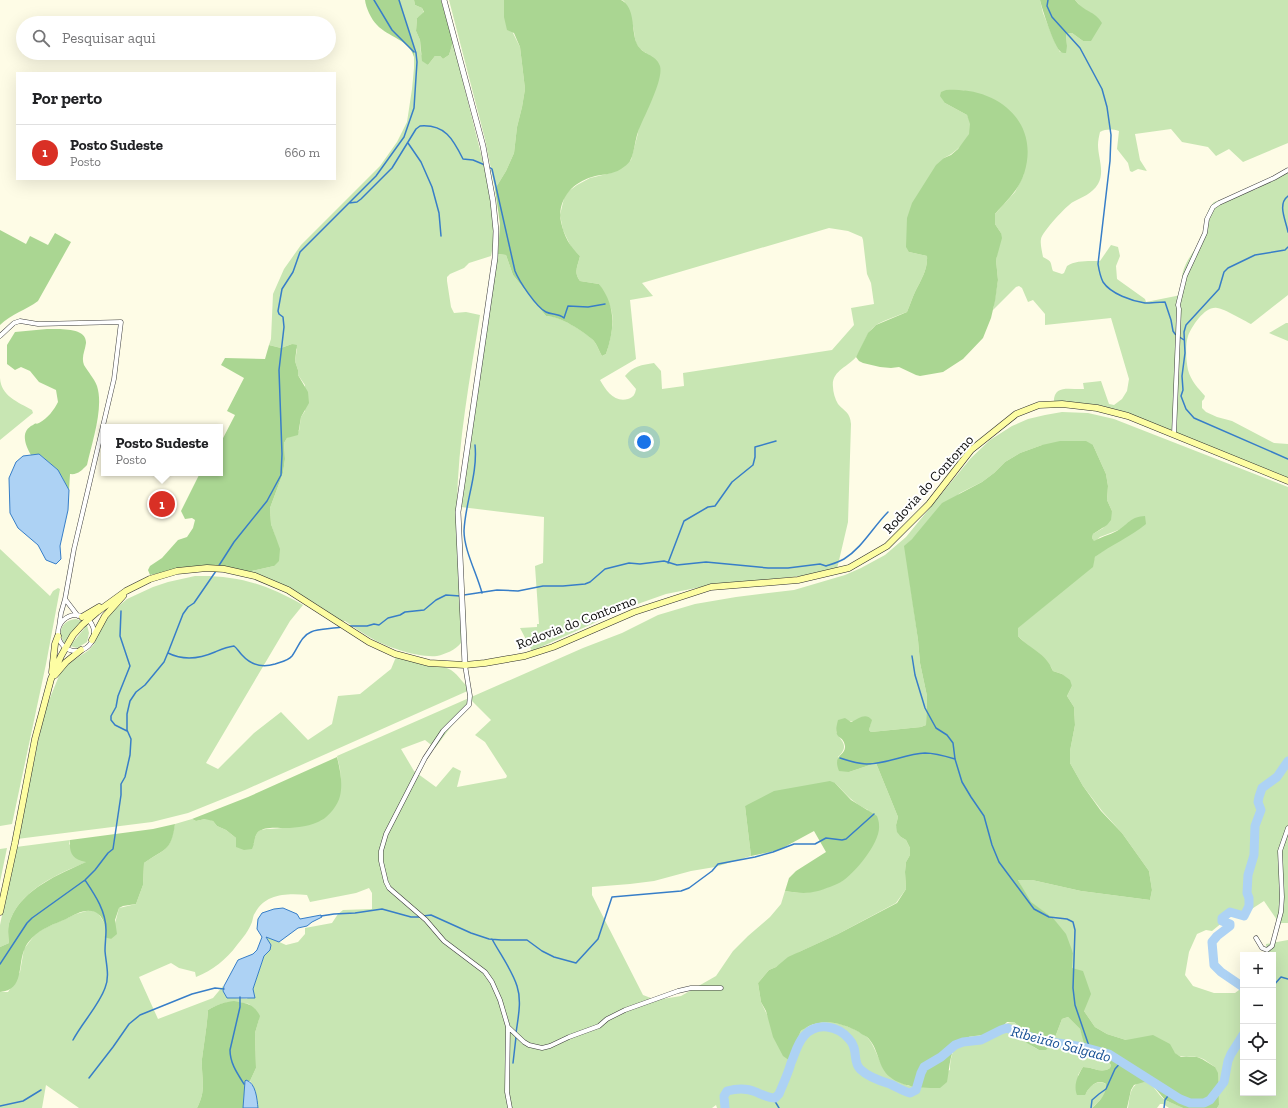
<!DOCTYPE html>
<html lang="pt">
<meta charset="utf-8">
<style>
:root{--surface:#fff;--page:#f2f2f2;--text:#202124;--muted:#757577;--line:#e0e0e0;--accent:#d93025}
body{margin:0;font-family:"Zilla Slab",serif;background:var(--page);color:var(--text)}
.controls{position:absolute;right:12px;bottom:12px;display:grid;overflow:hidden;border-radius:0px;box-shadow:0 4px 16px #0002}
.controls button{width:36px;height:36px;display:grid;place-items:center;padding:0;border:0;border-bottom:1px solid var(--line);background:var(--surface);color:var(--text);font:20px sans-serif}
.you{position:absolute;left:644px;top:442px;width:14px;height:14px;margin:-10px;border:3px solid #fff;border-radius:50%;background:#1a73e8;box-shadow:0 0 0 6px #1a73e833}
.badge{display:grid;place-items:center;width:26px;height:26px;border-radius:50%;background:var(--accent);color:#fff;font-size:13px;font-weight:700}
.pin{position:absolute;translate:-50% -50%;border:2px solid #fff;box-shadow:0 1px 4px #0006}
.popup{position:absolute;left:101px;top:424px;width:122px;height:52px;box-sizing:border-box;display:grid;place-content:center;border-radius:0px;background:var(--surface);filter:drop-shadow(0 1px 3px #0005);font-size:13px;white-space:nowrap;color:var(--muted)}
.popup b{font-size:15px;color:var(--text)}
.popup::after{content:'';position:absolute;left:50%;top:100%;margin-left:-8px;border:8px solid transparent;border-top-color:var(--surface)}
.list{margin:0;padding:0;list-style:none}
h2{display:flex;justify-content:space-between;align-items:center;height:52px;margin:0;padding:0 16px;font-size:17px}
h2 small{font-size:13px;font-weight:400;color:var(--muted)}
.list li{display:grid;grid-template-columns:26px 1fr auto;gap:12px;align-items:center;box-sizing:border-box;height:56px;padding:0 16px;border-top:1px solid var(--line)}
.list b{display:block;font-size:15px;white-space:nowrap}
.list p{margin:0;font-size:13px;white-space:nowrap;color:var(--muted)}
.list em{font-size:13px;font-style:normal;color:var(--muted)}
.icon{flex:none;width:22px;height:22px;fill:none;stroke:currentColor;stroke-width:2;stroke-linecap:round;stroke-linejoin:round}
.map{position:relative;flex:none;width:1288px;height:1108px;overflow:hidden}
.search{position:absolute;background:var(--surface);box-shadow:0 4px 16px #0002;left:16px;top:16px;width:320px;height:44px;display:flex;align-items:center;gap:10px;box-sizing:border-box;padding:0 14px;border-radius:22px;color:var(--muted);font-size:15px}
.panel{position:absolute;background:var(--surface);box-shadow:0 4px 16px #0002;left:16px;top:72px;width:320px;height:108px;border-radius:0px}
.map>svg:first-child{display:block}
.green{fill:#c8e6b3;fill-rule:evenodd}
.forest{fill:#aad692}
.water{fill:#add2f4;stroke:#377ec8}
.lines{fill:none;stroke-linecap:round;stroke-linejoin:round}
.stream{stroke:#377ec8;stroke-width:1.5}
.river{stroke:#add2f4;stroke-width:9}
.minor-casing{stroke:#3c3c3c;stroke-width:5}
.tertiary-casing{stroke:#3c3c3c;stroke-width:6}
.secondary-casing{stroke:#2b2b2b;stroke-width:7}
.minor{stroke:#fff;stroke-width:4}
.tertiary{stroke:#fff;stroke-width:5}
.secondary{stroke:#fdfda3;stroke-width:6}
.labels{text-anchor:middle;stroke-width:4;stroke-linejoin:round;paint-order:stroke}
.street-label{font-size:14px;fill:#090909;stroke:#fff}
.water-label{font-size:15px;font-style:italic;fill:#185195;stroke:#fff}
</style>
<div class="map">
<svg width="1288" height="1108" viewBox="0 0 1288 1108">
<rect width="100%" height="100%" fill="#fefce6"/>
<path class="green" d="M399,0h15l1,5 7,3 2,5 -7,5 -1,13 4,9 1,14 7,11 7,-9h5l3,3 6,-4 4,-13 39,156 3,37 -4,21 -22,7 -5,5 -14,6 -3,3v4l4,26 3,6 12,-1 14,3c-10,63 -22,126 -23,190 -1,17 1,34 2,51 1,20 13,72 2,87 -6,7 -15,11 -24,13 -18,2 -51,-9 -66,-18 -9,-5 -17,-11 -26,-17h-3c-30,-20 -59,-40 -95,-49l27,-6 1,-30 -4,-12 -1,-16 13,-35 2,-14 -1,-16 3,-5 12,-7 2,-14 4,-6v-26l-7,-10v-5l-3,-9 2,-12 -5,-5 -11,4 -12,-3 2,-6 2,-45 11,-25 17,-24 79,-79 17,-24 10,-20 5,-33 2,-21v-22z
M449,0h55l9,33 7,14 5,42 -3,18 -5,20 -3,26 -8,18 -11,18 -10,-50z
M621,0h419l3,13 13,32 4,7 7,-6 -1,-12 6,-1 11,8 8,-28 -8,-4 -8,-9h213v143l-45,19 -14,-13 -13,7 -8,-9 -26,-5 -11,-13 -36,5 5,26 7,11 -9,-2 -6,3 -2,-1 -2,-8 -11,-14 2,-18c-7,-2 -13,-2 -19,1 -1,4 -2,9 -2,13 0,12 7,27 0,39 -6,10 -16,13 -25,18 -6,3 -31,30 -32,37 -1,5 1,12 2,18 10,5 7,5 10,14l9,3 2,-1 3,-7c9,-6 22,-5 33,-5l11,-16 7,2 2,9 -4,10 1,13 28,20 1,3 35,-7c1,-21 0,-25 12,-43 4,-5 9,-10 10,-15 4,-12 1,-25 11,-35l43,-13 31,-20v126l-37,29c-8,-4 -26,-15 -34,-16 -12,-2 -25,18 -29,28 -3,10 -2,24 0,34 3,11 10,18 17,26l-1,3 -2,2v7l4,4 11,5 15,4 42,22 14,1v35l-172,-68 -62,-6c-2,-22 16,-15 30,-16l-1,-6 18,-2 8,23 5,1 8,-6 5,-8 2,-12 -18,-61 -66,7v-11l-12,-14 -5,2 -6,-14 -3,-2 -3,1 -23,23 5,-30 -2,-20 5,-27 -6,-9v-10l20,-22 9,-18 -60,-84h-18l-1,13 22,12c2,4 4,8 4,13 -1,11 -17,26 -27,30l-35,94 18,4c1,13 -6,24 -12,36 -3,6 -5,13 -8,20 -8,3 -25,9 -31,13 -11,8 -12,22 -20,32 -8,10 -25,14 -23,30 0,5 2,12 5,17 7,8 12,8 13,20l-3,98 -11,47 -18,5 -118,13 -35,7 -34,12 -100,45 -12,-23 17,-1v-3h2l-4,-58 8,-3 1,-46 -83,-10 37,-253 8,1 7,20 33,41c14,0 36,14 47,24 4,4 6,11 9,16l4,-2c4,-12 8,-29 6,-41 -1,-8 -9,-21 -13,-29l-19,-3c-7,-9 -2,-15 0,-25l-8,-7 -9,-19 -3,-15 5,-21 12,-9 13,-7 21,-5 20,-13 7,-27 8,-80c-13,-8 -10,-14 -13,-27 -2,-9 -6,-17 -9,-25zM829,228l19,3 14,6 1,3 4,34 4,9 3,21 -23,4 3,17 -22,25 -149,23 1,13 -22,3 -1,-18 -7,-8c-12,2 -21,3 -29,13l11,13c-1,5 -2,8 -8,10 -13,4 -22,-8 -28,-19l36,-21 -6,-59 23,-4 -11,-13z
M1286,323h2v18l-19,-8z
M0,378c1,18 18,24 32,32l1,3 -33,27z
M1062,412l26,1 26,6 174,68v436h-9l-15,-22 -20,13 -10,-1 -22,18 -6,-1 -9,4 -8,18 -4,23 8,11 21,7h21l4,-3 4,-9v112h30v-138h-6l-1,-11 22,-4v168h-71l2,-3 -4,-38c-5,-3 -9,-7 -14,-9 -12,-4 -20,4 -30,-9l-45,-9 -19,-6 -12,-7 -11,-16 -13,-43 2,-15 -20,-35 -23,-16 -12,-22h14l49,11 69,9 2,-10 -3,-19 -27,-38 -20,-22 -19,-25 -13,-23v-12l5,-26 -1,-18 -7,-11 5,-10 -10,-12 -9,-3 -2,-4 -33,-31 -1,-8 31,-25 45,-41 2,-5 9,-7 17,-21 -21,8 -6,5 -2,-4 1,-4 10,-6 9,-17 -5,-11 1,-14 -2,-12 -13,-29h-51l-22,8 -15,9 -11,11 -12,9 -22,11 -55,53 13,94 2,23 7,33 -1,29 -5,2 -50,5 -2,-2 2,-8c-11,-1 -21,0 -32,-2l-3,12c7,11 13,14 2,25l11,15 27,-9 22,54 -2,8 5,12 5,3 4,8v7l-4,7 -1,10 1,17 -10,14 -58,31 -39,18 -23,15 -7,3 -11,13 3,19 27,57 5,4c2,-11 1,-24 9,-33 1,-2 5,-3 8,-4 18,-9 42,0 57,11 4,4 6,9 8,13 10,22 11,27 34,36l41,-16c0,-17 6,-32 25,-34 4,0 9,2 12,1 11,-3 14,-15 27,-15l5,4c1,12 10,19 20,24l15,-10 8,-21 6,-2 12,12 3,8 16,18 12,10 -1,3c-9,6 -17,-1 -27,-1l-5,8 8,18c4,-7 11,-14 20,-9 0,13 -6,16 -14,24h-375l-1,-3 -4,3h-454l-6,-24 -2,-3 6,-13 -1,-35 4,-14 -10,-15c-17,-3 -26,-3 -41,6 -1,16 -4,33 -6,49 -1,20 5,30 -5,49h-118l-33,-23 -4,23h-42v-116h8l12,-20 4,-23 12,-16 11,-6 29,-13 14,-4 8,3 5,8 3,6v9l5,3 8,-31 17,-4 7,-19 1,-22c23,-16 25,-10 31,-39l17,-5 4,2 9,-2h4l4,2 4,5 9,4 10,8 18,6c0,-4 1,-9 4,-12 3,-3 8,-3 11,-3 19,-1 35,-3 53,-9l19,-39 -1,-12 -3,-13 246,-108 39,-15 36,-18 37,-11 41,-7 58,-7 51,-15 16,-7 24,-13 21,-18 65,-79 19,-18 22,-14 16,-7 17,-4zM471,700l20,20 -16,15 10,7 22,34 -1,2 -49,9 4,-16 -8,-4 -17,20 -22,-16 -13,-22 24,-9 10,8zM835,783c12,12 18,20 33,27l-26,71c-24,10 -31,14 -57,10l-4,13 -11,13 -22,19 -15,15 -17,25 -35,20 -25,4 -13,-5 -51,-100v-8l38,-3 24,-3 37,-10 24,-4 36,-11 -6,-50zM369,888l3,5v16l-29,1 -5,4 -6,9 -27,5v6l-7,8 -12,3 -20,-9 4,14 -6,6 -11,33 -6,10 -12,-1 -12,-7v-5l-10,12 -55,21 -19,-42 32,-14 8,5 16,4 1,5c17,-7 30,-17 41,-32 6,-7 12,-15 15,-23 1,-3 1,-7 3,-9 10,-20 34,-20 52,-18l3,7 46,-9z
M0,549l50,47 3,-5 5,-3 2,1 -14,75 -34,160 -12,2z
M195,576c43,-1 71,8 108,29l-13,16 -84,142 12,6 36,-36 27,-21 27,28 24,-16 6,-28 22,-2 31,-25 5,-12c17,3 41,5 55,13 8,5 14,17 21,19l-227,101 -57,23 -36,9 -135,17 28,-129 16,-39 10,-9 18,-12 5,-6 12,-26 7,-7 14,-12 26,-12 15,-5z
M76,619l6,2 -18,22c-7,-11 -2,-23 12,-24z
M87,625l2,8 -2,9 -10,6 -7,-2z
M70,840l-1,4 18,18c-28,11 -64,27 -76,56 -4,8 -3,17 -2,25l-9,4v-22l16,-78z
M7,848l-7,34v-33z
M1140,1082c14,-2 15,11 25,18 4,2 13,5 18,8h-14l-6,-4h-3l-3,4h-29c2,-10 1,-21 12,-26z"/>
<path class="forest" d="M365,0h34l15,46v11c-4,-17 -26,-20 -37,-32 -6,-6 -11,-17 -12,-25z
M414,0h27l12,42 -4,13 -6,4 -3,-3h-5l-7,9 -6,-4 -2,-21 -4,-9 1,-13 7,-6 -2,-4 -7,-3z
M504,0h117c15,7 10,32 16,44 5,11 19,10 23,22 4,14 -17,52 -22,66 -3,8 -4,23 -8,29 -2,3 -6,6 -9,8 -9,6 -20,5 -29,8 -21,6 -35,24 -31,45 3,14 9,25 19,34 -2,10 -7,16 0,25l19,3c17,22 16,44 7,70l-4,2c-3,-5 -5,-12 -9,-16 -10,-9 -33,-24 -47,-24l-33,-41 -7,-20 -8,-1 2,-30 -5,-35 11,-18 8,-18 3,-26 5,-20 3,-18 -5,-42 -6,-14 -7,-3 -3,-13z
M1040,0h35c9,12 20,11 27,23l-11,18h-8l-11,-8 -6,1 1,12 -1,7c-3,0 -4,0 -6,-2 -6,-5 -18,-42 -20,-51z
M946,90c50,-4 95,31 78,84 -6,17 -18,27 -29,40v10l6,9 1,5 -6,22 2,20 -3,21 -4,17 -8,20 -20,21 -20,13 -23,4 -4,-1 -17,-8 -8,1 -11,-1 -17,-4 -4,-2 -3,-4 12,-24 8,-8 31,-13c3,-7 5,-14 8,-20 6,-12 13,-23 12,-36l-18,-4 -3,-5 1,-29 5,-15 24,-38 8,-7 7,-3 7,-6 11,-15 1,-10 -3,-9 -22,-12 -5,-7 1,-4z
M0,230l26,14 4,-8 18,9 7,-12 16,9 -33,59c-12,9 -27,13 -38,24z
M47,329c11,0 40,-2 39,14 -1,8 -5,14 -2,22 4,7 10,13 13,21 7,22 -5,56 -10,79 -5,5 -9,10 -17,9l-1,16 -11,-20 -19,-16 -8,1c-6,-10 -11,-24 2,-30 4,-3 2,0 6,-2 9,-5 15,-13 19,-21l-2,-12 -17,-8 -9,-11 -9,-4 -6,3 -8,-6v-19l8,-13z
M292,344l5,1 -2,16 3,9v5l10,17 1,11 -8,14 -3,18 -11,3 -3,5 1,16 -2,14 -13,35 1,16 9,25 -1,12 -5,5 -27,6 -70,-2 -27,5 -2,-5 2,-4 12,-8 16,-18 9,-3 6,-9 2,-8 -3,-2 -7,1 -4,-8 19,-38h20v-31h1l14,-27 -8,-4 17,-33 -23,-13 4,-7 40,1 4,-14 12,3z
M1060,441h26l7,4 13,29 2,12 -1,14 5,11 -1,9 -4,5 -14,9 -1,4 2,3c9,-5 19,-7 26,-12 10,-7 11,-12 25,-13l1,8c-16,13 -35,21 -51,33l-2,10 -75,61v8c13,14 27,16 35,35l9,3 8,6 2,6 -5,10 7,11 1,18 -5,26v12l13,23 18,25 21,22 27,38 3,19 -2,10 -69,-9 -49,-11h-14l13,22 22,16 13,16 7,19 -1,15 11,3 8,23 -7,17 11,16 12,7 19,6 27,-5 17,9 5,9 6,4h16l5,2 13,8 3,6 1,32 -2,3h-34l-18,-8 -14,-17 -7,-1 -10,3 -3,5 -4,18h-35c8,-7 14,-13 14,-24 -9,-6 -17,3 -21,11h-8c-4,-10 1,-20 6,-28 10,0 18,7 27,1l1,-3 -5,-5 -21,-13 -5,-18 -12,-12 -6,2 -8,21 -8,10h-7l-12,-7 -5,-5 -3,-12 -5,-4h-7l-5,5 -3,7c-10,2 -16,1 -25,2 -26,3 -23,27 -27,46l-7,6c-17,0 -36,0 -50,-11 -12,-9 -11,-27 -21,-38 -2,-3 -7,-4 -10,-7 -15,-8 -33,-14 -50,-6 -2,1 -6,3 -8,5 -2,3 -3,7 -5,11l5,5 -6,3 -2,13 -10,-7 -10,-19 -7,-26 -5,-9 -3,-19 11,-13 7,-3 12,-10 50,-23 59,-31 9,-14 -1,-17 1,-10 4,-7v-7l-4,-8 -5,-3 -4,-5 -1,-7 2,-8 -22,-54 -27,9 -10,-1c-7,-17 7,-15 6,-25 -2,-13 -13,-4 -7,-26l7,-2 6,4c8,-3 14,-10 21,-2l-3,10 2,2 50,-5 5,-2 1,-29 -7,-33 -2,-23 -14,-94 8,-7 30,-36 40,-21 12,-9 11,-11 15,-9 22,-8z
M337,757c3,12 6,27 3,39 -2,9 -11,20 -18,24 -10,6 -26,8 -36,8 -8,0 -21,-2 -28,4 -4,4 -3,11 -6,17l-8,1 -8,-3v-9l-10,-8 -9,-4 -4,-5 -8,-2 -9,2 -4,-2 56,-22z
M830,781l5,2 16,17 26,16c1,3 2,6 2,9 2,17 -24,48 -38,57 -6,3 -16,7 -23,9 -11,3 -21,2 -33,0l4,-13 7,-7 30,-19 -12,-21 -35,19 -28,6 -6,-50 29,-15z
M175,824c-4,28 -10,24 -31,39l-1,22 -7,19 -13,2 -4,2 -4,12 2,14 -6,5 -7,-2 2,-1c0,-8 -2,-20 -11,-24 -9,-4 -20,2 -29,7 -11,5 -25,9 -34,19 -3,3 -6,7 -7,10 -8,16 0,42 -25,44v-45l9,-4c-1,-8 -2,-17 2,-25 12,-29 48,-44 75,-56 -13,-3 -17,-7 -16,-22l83,-11z
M234,1001c13,3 19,2 26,15l-5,17 1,35 -6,13h-5l-2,27h-46c10,-19 4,-29 5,-49 2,-16 5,-33 6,-49 8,-5 16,-8 26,-9z"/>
<path class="water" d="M39,454l19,16 11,20 -1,20 -8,36 1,13 -5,5 -10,-4 -8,-15 -20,-17 -8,-15 -1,-35 7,-16 7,-6z
M283,908l14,6 3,5 21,-4 1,2 -10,5 -5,4 -9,2 -19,14 -13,-5 5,8 -1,5 -6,6 -11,33 2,9h-28l-4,-7 1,-5 14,-26 15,-6 4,-4 5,-13 -5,-8 1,-10 4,-6 12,-4z
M246,1080c10,3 11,19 12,28h-15l2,-27z"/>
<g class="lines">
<path class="stream" d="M374,0l18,30 22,22
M1048,0l-1,6 5,11 28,31 22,41 5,18 4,28 -1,26 -12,103c1,6 2,12 5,18 8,12 29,19 42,21 7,0 13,-1 20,-1l6,18 2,11 2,3 9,6
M408,143l13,19 11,25 7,26 2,23
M489,167l3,2 23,102c4,10 21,36 31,41 6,3 12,1 18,6l4,-12 20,1 17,-3
M1288,196c-11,8 -2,25 0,36
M349,203l8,-1 4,-3 31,-31 24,-39 4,-3c25,-2 33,13 43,33l10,1 12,5
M1288,247l-3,3 -30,5 -27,13 -4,4 -5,17 -33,36 -2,7 1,21 -3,23 1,14 -2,6 5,13 8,9 94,41
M475,445c3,29 -10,58 -11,86 0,19 13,43 18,62
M668,563l16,-42 24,-14 7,-1 17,-24 21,-17 2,-8v-10l21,-6
M218,567l16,-25 33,-41 14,-26 1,-21 -3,-84 5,-43 -1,-10 -4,-3 -1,-3 4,-22 11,-17 7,-20 76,-76 28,-39 10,-29 3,-46 -1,-9 -17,-53
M464,595l33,-5 21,1 25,-5h20l22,-2 5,-2 15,-13 24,-6 11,1 24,-3 13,4 29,-3 62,6h20l32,-4 6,2c6,-2 13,-4 18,-7 18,-11 29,-32 44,-47
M121,611l-1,25 10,30 -12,30 -2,11 -5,9v4l4,5 12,6
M349,626h18l7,-2 5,1 9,-7 12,-3 5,-3 19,-2 12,-10 10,-5 14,1
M168,653c16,8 31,6 47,-1 7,-3 11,-5 19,-6 3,2 5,6 8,9 9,10 20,13 33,9 6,-2 13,-3 17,-8 6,-8 9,-20 19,-24 7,-4 22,-3 30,-5
M912,656l3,19 10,33 11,20 11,7 6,8 2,16 7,23 9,15 13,19 8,29 7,17 35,47 15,8 18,2 6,3 2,8 -2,58 2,17 15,44
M840,758c9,3 18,6 27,6 20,0 38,-10 58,-11 10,0 20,3 30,6
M321,916l13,-2 21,-1 27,-4 29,8h9
M423,916l8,-1 40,18 18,6 12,1h26l15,11 12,6 22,6 22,-24 14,-42 69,-6 8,-3 23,-17 6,-7 37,-7 18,-5 21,-8h21l11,-6 16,2 4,-1 28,-25
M492,939c8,15 20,31 25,47 5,15 1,32 -1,47
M0,964l27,-41 5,-5 53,-38 10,-10 13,-17 5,-4 8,-54v-11l4,-7 5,-22 1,-16 -4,-9v-16l3,-13 6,-9 9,-7 19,-23 5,-12 14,-36 5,-7 6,-4 22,-32
M1273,986l8,-9 7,2
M240,997v10l-10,43c0,13 7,23 14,34
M73,1040c9,-17 26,-35 32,-52 5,-12 1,-24 0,-37 0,-7 1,-14 1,-21 0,-19 -11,-35 -21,-50
M513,1063l3,-26
M89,1078l24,-31 16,-23 11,-9 52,-21 23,-6 9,1
M773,1098l6,10
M0,1106l23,-5 18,-11
M1091,1108l1,-8 7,-6 7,-5 9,-20 7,-8
M1164,1108l1,-8 5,-7"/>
<path class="river" d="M1243,987l-22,-15 -7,-7 -2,-23 5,-6 13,-10v-2l-8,-3v-3l8,-6 14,4 5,-10v-8l-2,-5 1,-18 6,-20 1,-29 6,-16 -3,-8 1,-5 3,-9 15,-11 11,-16
M725,1108l-1,-12 3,-5c11,-3 20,-3 29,1 6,3 12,6 19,6l4,-4c4,-10 9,-20 12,-31 4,-9 6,-19 13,-27 13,-15 34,-10 45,3 10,10 3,22 11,30 8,8 20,12 30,15 7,3 13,7 20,9l6,-3 5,-17 3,-6 17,-10 14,-12 8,-3 18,-2 20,-10 6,-2 32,12 44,7 26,7 71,45 10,4h14l6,-3 14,-18 4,-21 3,-7 12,-19"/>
<g class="minor-casing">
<path id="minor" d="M0,336l14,-13 6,-2 18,3 83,-2 -7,57 -40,170 -9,50 -4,14 -2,14
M1174,434l5,-125 -1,-4 7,-29 20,-43 2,-14 6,-12 6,-4 55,-25 14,-8
M65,599l13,17
M58 633a18 18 0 1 1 36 0a18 18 0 1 1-36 0Z
M465,665l5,31 -1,9 -26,26 -18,27 -39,76 -5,17v10l5,21 3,6 37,32 18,21 41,31 7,10 8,18 8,27 -1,65 3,16
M1256,938l6,10 5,2 5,-4 9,-34 1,-15 -2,-46 8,-23
M508,1027l16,15 5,3 13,3 8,-2 19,-9 30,-11 8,-7 18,-9 53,-19 13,-3h30"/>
</g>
<g class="tertiary-casing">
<path id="tertiary" d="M444,0l39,146 10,55 3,30 -1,27 -37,254 7,153"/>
</g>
<g class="secondary-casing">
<path id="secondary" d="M82,617l17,-10
M92,640l13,-24 18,-20
M52,672l3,-28 3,-8
M55,675l11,-13 15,-12
M0,912l15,-69 20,-104 16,-60 10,-23 12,-21 9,-10 15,-13 29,-21 24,-12 27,-8 30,-3 17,1 31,7 33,14 81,52 26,12 34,9 36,2 20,-2 40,-7 28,-9 81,-35 77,-25 87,-7 51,-12 38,-22 42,-42 42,-54 45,-36 23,-9 23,-1 35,4 31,8 160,65"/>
</g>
<use href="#minor" class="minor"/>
<use href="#tertiary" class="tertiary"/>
<use href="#secondary" class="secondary"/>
</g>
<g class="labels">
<g class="street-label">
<text transform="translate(928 484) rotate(-48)" y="5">Rodovia do Contorno</text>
<text transform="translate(576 622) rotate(-21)" y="5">Rodovia do Contorno</text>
</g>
<g class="water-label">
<text transform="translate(1061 1044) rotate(15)" y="5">Ribeirão Salgado</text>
</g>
</g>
</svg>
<div class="controls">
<button>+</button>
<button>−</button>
<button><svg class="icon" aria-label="locate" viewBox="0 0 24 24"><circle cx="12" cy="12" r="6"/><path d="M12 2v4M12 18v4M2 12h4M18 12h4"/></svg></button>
<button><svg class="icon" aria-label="layers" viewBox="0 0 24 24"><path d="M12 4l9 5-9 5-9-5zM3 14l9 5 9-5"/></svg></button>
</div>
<div class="you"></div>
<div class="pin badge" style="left:162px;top:504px">1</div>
<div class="popup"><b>Posto Sudeste</b>Posto</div>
<div class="search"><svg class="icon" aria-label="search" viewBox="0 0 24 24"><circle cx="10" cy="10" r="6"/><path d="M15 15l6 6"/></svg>Pesquisar aqui</div>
<section class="panel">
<h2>Por perto<small></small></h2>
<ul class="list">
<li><span class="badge">1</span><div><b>Posto Sudeste</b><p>Posto</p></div><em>660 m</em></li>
</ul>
</section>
</div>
